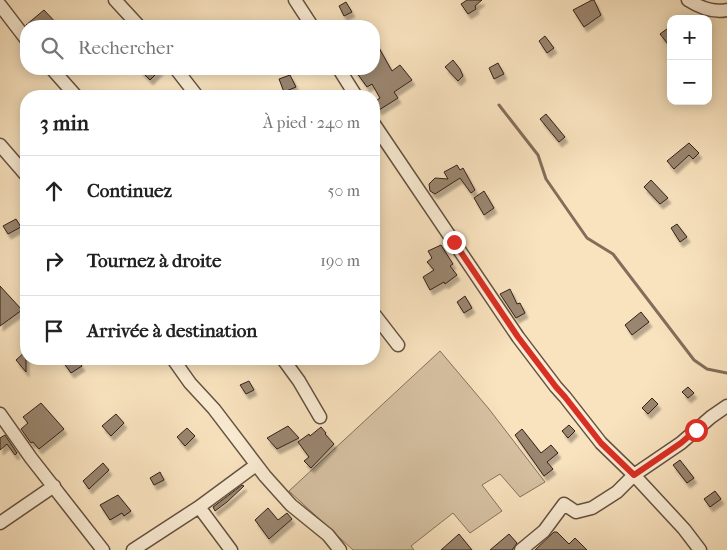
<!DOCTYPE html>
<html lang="fr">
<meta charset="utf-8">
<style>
:root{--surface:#fff;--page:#f6f6f6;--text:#222;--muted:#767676;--line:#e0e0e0}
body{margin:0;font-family:"IM FELL French Canon",serif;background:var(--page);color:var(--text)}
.controls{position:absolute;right:15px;top:15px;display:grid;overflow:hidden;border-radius:10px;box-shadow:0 2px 12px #0003}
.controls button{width:45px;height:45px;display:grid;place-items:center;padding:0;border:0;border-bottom:1px solid var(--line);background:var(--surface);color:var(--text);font:25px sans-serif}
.stop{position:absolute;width:15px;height:15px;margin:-11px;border:4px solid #d93025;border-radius:50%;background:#fff}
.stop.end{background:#d93025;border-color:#fff;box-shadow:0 1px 5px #0008}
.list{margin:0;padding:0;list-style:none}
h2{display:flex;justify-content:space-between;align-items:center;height:65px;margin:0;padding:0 20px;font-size:21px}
h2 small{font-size:16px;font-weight:400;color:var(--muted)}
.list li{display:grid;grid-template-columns:32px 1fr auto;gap:15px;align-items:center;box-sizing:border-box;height:70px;padding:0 20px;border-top:1px solid var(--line)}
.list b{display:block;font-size:19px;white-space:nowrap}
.list em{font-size:16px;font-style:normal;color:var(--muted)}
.icon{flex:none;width:28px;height:28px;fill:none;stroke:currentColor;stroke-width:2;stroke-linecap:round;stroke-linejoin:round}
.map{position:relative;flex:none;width:727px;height:550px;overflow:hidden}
.search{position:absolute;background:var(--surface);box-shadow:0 2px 12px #0003;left:20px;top:20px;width:360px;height:55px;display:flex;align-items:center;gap:12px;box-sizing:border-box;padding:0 18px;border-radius:20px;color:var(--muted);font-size:19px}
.panel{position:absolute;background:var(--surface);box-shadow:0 2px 12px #0003;left:20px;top:90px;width:360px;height:275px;border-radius:20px}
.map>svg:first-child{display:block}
.grass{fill:#d7c2a3;stroke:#85725e}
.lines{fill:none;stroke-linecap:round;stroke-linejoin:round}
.stream{stroke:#826e5b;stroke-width:3}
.building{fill:#9a866f;stroke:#332119;filter:url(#shadow)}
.minor-casing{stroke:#645242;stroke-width:15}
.minor{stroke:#fbedd5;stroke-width:12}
.route{stroke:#d93025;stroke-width:6}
</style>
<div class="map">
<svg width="727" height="550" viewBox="0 0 727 550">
<defs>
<filter id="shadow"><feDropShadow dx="3" dy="5" stdDeviation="1" flood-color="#0004"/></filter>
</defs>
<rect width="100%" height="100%" fill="#f9e3bf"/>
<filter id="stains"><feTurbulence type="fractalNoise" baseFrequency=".004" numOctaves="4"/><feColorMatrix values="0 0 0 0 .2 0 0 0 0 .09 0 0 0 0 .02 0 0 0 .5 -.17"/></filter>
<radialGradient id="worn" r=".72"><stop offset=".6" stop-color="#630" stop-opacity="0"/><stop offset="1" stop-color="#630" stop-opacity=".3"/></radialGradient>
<path class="grass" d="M440,351l49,58 56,73 -25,15 -20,-23 -18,11 20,26 -32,22 -17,-20 -42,33 3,4h-61l-64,-59z"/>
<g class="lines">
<path class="stream" d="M499,105l39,50 8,24 41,59 26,16 81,106 13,9 20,4"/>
</g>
<path class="building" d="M467,0h15l-7,6 1,3 -8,5 -7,-10z
M592,0h2l7,15 -17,12 -11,-17z
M346,2l6,10 -8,4 -5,-10z
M44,10l15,16h-33v-1z
M671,26v22l-11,-14z
M545,36l9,12 -7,5 -8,-12z
M374,39l18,32 8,-6 12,15 -18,12 4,6 -19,12 -5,-8 6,-4 -8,-14 -5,3 -13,-18h20z
M453,60l7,9 3,7 -5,5 -13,-14z
M498,63l6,11 -10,5 -5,-11z
M139,69h22l-11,11z
M290,75l6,12 -12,5 -5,-13z
M546,114l19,23 -6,5 -19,-23z
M689,143l10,10 -6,6 -4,-4 -15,14 -7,-8z
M457,165l3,5 3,-2 12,22 -4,3 -11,-15 -25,16 -5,-3 -1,-7 6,-6 13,1 -4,-7z
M651,180l17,18 -8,6 -16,-17z
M484,191l10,17 -10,7 -10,-17z
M16,219l5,8 -13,7 -5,-8z
M677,224l10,13 -7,5 -9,-14z
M441,245l12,19 -3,2 7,9 -12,9 -1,-2 -14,8 -7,-13 11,-7 -7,-8 5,-4 -4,-7z
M0,286l22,24 -22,16z
M510,289l7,15 3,-1 5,10 -9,5 -16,-24z
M465,296l7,12 -8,5 -7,-11z
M641,312l8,10 -17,13 -7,-10z
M26,351v21l-10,-12z
M61,359h16l5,7 -11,7z
M249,381l5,9 -8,4 -6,-9z
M688,387l6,6 -6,5 -6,-6z
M652,398l6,6 -10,10 -6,-6z
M41,403l23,26 -25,20 -6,-7 -2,1 -10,-14 7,-6 -5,-6z
M116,414l8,9 -13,13 -9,-10z
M569,425l6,6 -7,7 -6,-7z
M288,426l11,12 -22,11 -10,-11z
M321,427l5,6 -1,1 9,10 -23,24 -7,-7 5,-4 -11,-15 11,-8 1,2z
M187,428l8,8 -10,10 -8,-9z
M522,429l19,24 10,-8 7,8 -11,9 6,7 -9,7 -29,-41z
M5,435l12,18 -2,2 -8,-11 -7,6v-12z
M680,460l14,18 -7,5 -14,-18z
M103,463l6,7 -20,19 -6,-8z
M160,472l4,8 -10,5 -4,-7z
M242,485l2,1 -17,16 -12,9 -2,-4z
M715,491l6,8 -11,8 -6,-8z
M118,495l13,16 -7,5 -2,-3 -12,7 -10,-15z
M268,508l10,12 9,-7 5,6 -23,20 -14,-19z
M554,532h3l12,12 6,-6 12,12h-52z
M459,534l13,16h-31z
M509,534l8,9 -5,7h-22z"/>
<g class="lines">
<g class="minor-casing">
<path id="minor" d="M115,0l24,26
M295,0l17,26
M688,0c11,7 25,13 39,10
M0,5l26,34
M52,69l24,27
M176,69l21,27
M339,69l17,27
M374,124l144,213 38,50 9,10 36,46 33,32 50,54 16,21
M0,145l26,30
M374,314l24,31
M173,359l17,24 24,26 51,67 26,29 37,30 12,15
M283,359l16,22 21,36
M0,414l31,44 72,92
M199,507l32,43
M0,523l54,-37
M133,550l66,-43 57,-42
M521,550l23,-19 20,-27 12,8 16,-4 25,-16 17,-17 47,-32 30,-26 16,-11"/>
</g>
<use href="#minor" class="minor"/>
</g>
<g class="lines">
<path class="route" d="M454,242l64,95 38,50 9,10 36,46 33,32 47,-32 15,-13"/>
</g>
<rect width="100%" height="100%" filter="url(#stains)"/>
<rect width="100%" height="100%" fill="url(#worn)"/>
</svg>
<div class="controls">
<button>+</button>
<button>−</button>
</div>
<div class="stop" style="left:696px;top:430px"></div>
<div class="stop end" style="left:454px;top:242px"></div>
<div class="search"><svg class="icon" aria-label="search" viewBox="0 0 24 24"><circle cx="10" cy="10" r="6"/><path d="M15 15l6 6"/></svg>Rechercher</div>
<section class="panel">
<h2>3 min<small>À pied · 240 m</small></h2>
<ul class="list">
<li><svg class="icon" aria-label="ahead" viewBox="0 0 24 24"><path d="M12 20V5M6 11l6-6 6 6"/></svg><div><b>Continuez</b></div><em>50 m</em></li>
<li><svg class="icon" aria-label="right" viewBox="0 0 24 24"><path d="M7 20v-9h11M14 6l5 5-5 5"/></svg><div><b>Tournez à droite</b></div><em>190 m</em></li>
<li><svg class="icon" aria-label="arrive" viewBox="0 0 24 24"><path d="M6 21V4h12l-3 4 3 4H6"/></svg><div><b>Arrivée à destination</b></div></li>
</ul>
</section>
</div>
